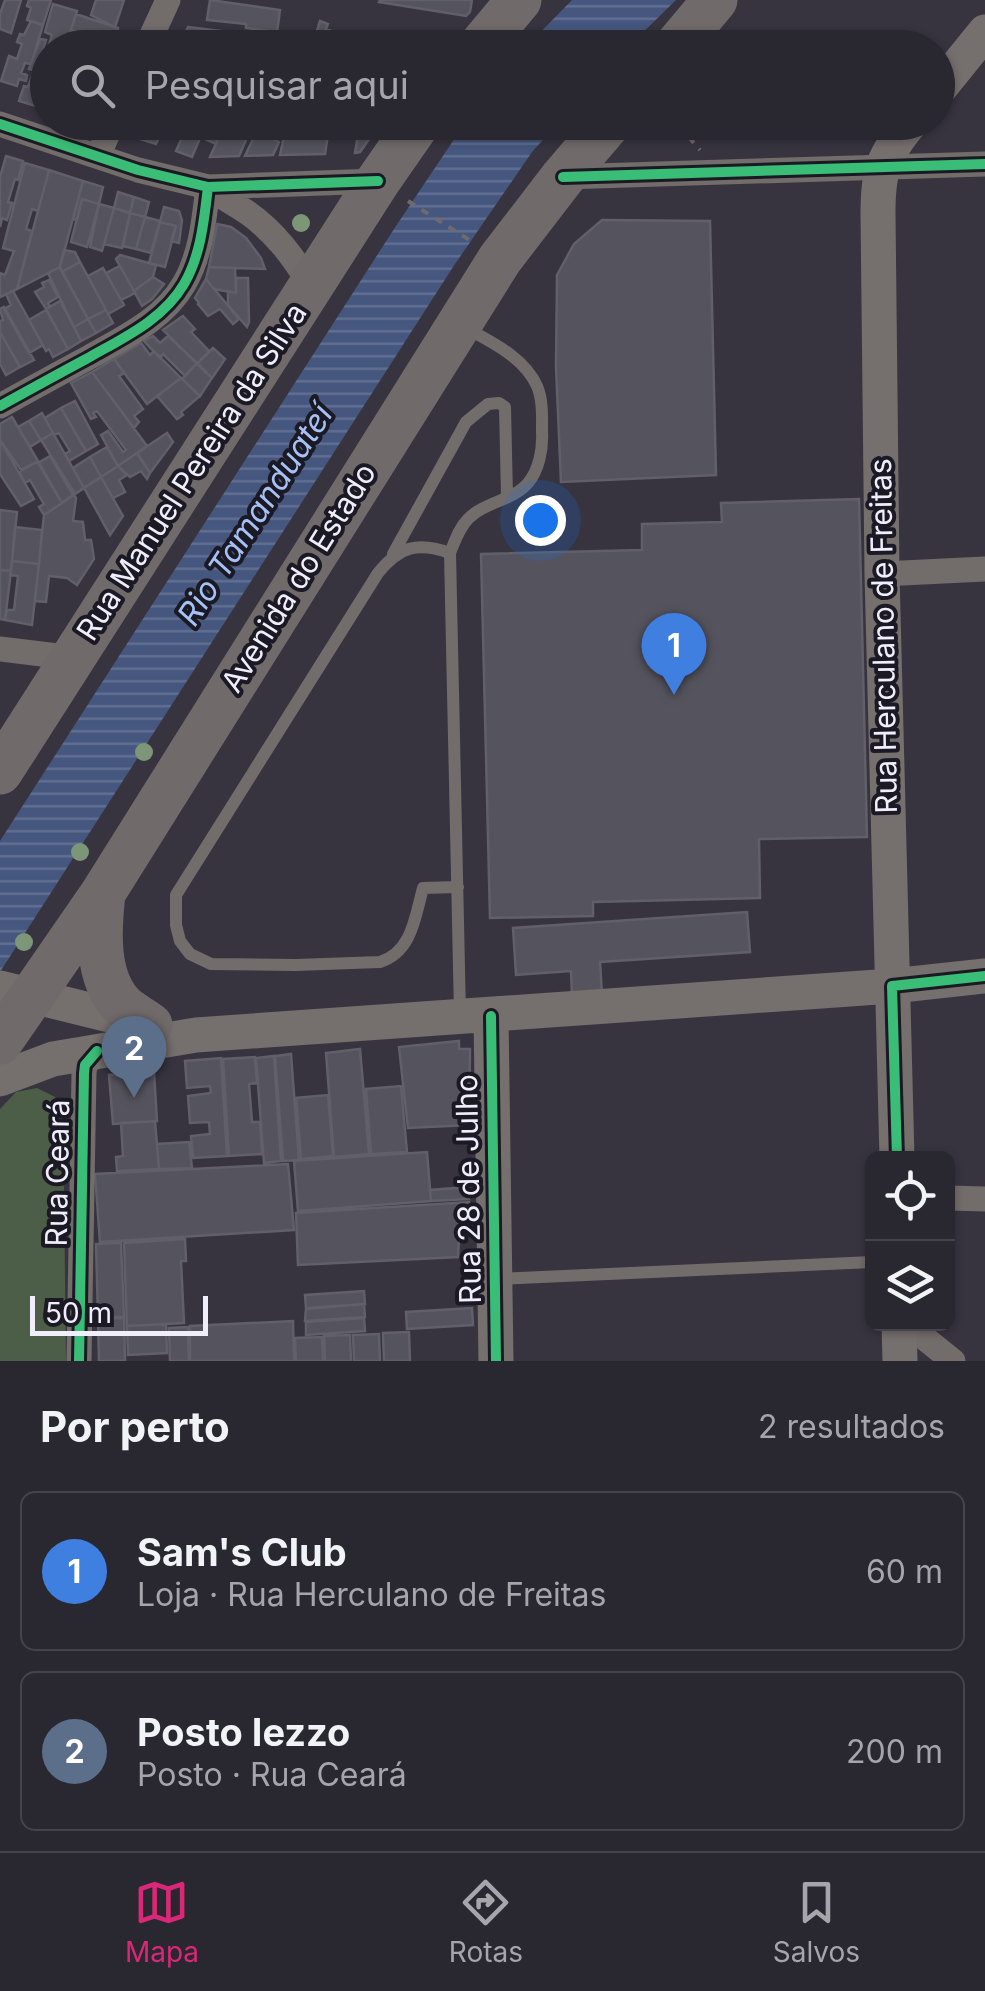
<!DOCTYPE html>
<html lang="pt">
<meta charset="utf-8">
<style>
:root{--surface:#292730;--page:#312f38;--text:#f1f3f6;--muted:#a5a5ab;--line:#45444c;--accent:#db2777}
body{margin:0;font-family:Inter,sans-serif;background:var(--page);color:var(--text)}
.controls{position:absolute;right:30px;bottom:30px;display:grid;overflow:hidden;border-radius:15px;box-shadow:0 2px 8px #0004}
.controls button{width:90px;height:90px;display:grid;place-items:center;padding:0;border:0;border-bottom:2px solid var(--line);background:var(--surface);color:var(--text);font:50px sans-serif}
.scale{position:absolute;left:30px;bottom:25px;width:178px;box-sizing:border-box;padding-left:10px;border:5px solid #f1eefc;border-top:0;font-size:28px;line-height:35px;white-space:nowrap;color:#f1eefc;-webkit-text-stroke:8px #1b1923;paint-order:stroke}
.you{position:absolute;left:540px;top:520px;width:35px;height:35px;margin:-25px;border:8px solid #fff;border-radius:50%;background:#1a73e8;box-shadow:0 0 0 15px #1a73e833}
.badge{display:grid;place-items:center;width:65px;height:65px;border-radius:50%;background:var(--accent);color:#fff;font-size:32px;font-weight:700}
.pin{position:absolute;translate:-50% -82px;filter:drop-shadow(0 2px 5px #0008)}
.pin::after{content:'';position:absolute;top:52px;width:35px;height:30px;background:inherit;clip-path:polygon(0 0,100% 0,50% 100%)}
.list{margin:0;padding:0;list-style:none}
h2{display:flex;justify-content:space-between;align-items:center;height:130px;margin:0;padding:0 40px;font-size:42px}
h2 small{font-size:32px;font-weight:400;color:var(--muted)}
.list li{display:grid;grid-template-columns:65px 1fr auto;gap:30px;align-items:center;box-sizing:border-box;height:160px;margin:0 20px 20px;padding:0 20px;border:2px solid var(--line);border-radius:15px}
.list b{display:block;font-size:38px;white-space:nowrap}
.list p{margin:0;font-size:32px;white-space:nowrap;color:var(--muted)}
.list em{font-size:32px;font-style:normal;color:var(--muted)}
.icon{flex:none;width:55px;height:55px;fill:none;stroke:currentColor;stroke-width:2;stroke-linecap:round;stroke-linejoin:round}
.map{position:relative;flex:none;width:985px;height:1361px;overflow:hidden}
.search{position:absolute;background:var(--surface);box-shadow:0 2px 8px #0004;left:30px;right:30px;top:30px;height:110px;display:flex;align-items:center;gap:25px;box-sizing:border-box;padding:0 35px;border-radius:55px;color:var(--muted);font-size:38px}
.sheet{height:490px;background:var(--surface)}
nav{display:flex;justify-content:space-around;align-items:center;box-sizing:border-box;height:140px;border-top:2px solid var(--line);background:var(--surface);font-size:28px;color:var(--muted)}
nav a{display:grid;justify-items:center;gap:5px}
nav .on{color:var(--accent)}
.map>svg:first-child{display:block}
.green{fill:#4c5e47}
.water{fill:url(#water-rules)}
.building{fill:#55535d;stroke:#615f69;stroke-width:2.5}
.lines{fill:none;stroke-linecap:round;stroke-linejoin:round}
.path{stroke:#6e6a6d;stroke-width:4;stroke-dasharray:8 8;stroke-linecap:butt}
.lane{stroke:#726c6a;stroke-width:12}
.street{stroke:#726c6a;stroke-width:25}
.secondary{stroke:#756f6e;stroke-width:35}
.highway{stroke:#716a6b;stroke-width:45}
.cycleway-casing{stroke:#1b1923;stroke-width:16}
.cycleway{stroke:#3abd76;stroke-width:10}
.tree{fill:#7c9677}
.labels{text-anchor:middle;stroke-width:8;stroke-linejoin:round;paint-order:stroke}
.street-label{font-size:30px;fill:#f1eefc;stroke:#1b1923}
.water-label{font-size:32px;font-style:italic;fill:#a5c1f6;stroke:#1b1923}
</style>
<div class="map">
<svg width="985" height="1361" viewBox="0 0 985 1361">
<defs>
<pattern id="water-rules" width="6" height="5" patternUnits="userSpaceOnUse" patternTransform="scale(2.5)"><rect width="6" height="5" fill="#45577e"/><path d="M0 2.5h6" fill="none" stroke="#606f91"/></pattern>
</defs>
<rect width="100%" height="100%" fill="#373440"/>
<path class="green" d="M37,1088l18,9 8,14 3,250h-66v-252l16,-17z"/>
<path class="water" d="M572,0h104l-48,47h-102z
M465,123h93l-26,29 -79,115 -453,705v-131l394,-612z"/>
<path class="building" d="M5,0h16l-10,33 -11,-4v-15z
M29,0h22l-8,25 -16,-5 4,-12 -4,-2z
M96,0h28l-9,27 -24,-12z
M210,0l70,10 -3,22 -31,-4v-4l-39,-4z
M380,0h92l-2,12 -4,4 -87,-14z
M53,4l24,7 -12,37h-17l4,-13 -7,-3z
M76,14l42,14 -5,16 -42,-14z
M31,21l12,4 -12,39 -6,-1 -4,10 6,2 -1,6 -7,-2 -2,7 -16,-5 8,-25 8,3 5,-15 -5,-2 3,-8 4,1z
M320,21l8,3 -2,5 11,4 -5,15h-15l3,-9 -5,-2z
M188,27l57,7h1l-4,9 -10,-2 -2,7h-42l1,-4 -8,-2z
M77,33l26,8v2l13,4 -51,1 4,-13 7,2z
M40,39l6,1 -4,13 6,2 -2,54 -27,-8 5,-15 4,1 6,-17 -5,-1z
M144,122h22l-10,22 -19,-6z
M166,122h23l-8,17 -18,-9z
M189,122h18l-15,35 -16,-6z
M207,122h19l-10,22 -15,-7z
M226,122h28l-15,34 -29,1z
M261,122h18l-1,3 3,2 -6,13 4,2 -6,13 -28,1z
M287,122h43l-5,32 -45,1z
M360,122h21l-21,30 -5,1z
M6,156l17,5 -5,19 -3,-1 -7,23 4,1 -5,17 -5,-2 -2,9v-50z
M25,163l24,7 -11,41 -6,-2 -6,20 6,2 -15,58 -17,8v-24l5,2 9,-24 -11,-3z
M49,170l34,11 -11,41 -12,45 -43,22z
M83,181l20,6 -4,17 -17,-5 -5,21 -4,-1z
M118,192l16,5 -4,16 -16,-5z
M134,197l15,5 -4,15 -15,-4z
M82,199l17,5 -12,43 -16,-5z
M99,204l15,4 -12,43 -12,-4z
M164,207l15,4 3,9 -3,23 -8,-2 5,-15 -16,-4z
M114,208l16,5 -8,35 -18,-4z
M130,213l15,4 -9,32 -13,-3z
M145,217l15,4 -9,32 -15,-4z
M602,220l108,1 6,254 -155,7 -5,-115 1,-92 17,-31z
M160,222l16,4 -11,41 -16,-4z
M217,224l14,3 15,11 15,20 4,11 -56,-2z
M64,250l11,2 5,10 -18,10 -2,-5z
M120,255l36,10 -3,12 -19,14 -18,-32z
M80,262l26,48 -18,9 -26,-47z
M120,266l15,27 -14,7 -15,-27z
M60,267l28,52 -14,8 -26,-54z
M209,267l26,1 1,25 -22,-4 -8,-10z
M103,268l21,37 -16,9 -20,-38z
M153,277l11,7 -12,15 -10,7 -8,-15z
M236,278h12l1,44 -2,5 -19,-22v-14l8,2z
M206,279l33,40 -6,5 -13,-15 -12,7 -10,-12 1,-1 -4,-5z
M49,280l9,17 -10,6 2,4 -4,2 -11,-17 9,-5 -2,-4z
M13,291l30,54 -14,8 -25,-44 7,-4 -5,-11z
M60,301l21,40 -13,8 -22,-40z
M4,307l30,53 -14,7 -20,-35v-11l3,-1 -3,-11z
M46,310l22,39 -15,8 -4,-8 -3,2 -17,-31z
M106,310l7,13 -17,10 -8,-14z
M183,316l12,13 -4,3 18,19 -12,13 -34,-34z
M88,319l8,14 -15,8 -7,-14z
M0,332l20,35 -14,8 -6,-11z
M153,336l7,7 8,-7 29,27 -12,13 -22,-22 -3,4 -16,-17z
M141,343l9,12 4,-4 27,27 -34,26 -33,-45z
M213,348l12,11 -13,19 -15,-14z
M114,359l10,14 -5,3 24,33 -9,7 5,6 -5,6 -42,-56z
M197,363l15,15 -12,18 -18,-17z
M92,372l55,74 -29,20 -17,-31 7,-4 15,21 3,-2 -29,-39 -4,2 3,4 -5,2 -20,-36z
M181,378l19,18 -19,16 2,3 -6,4 -20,-23z
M75,401l23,43 -12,7 -25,-43z
M61,408l25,43 -17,10 -4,-7 5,-3 -11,-18 -5,2 -9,-17z
M42,413l11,20 -12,7 -12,-19z
M12,417l26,44 -17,9 -21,-30v-16z
M29,421l12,19 -11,7 -12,-20z
M53,433l31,55 -9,6 -34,-54z
M167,433l6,9 -23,31 -13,-20z
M0,440l34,59 -13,7 -21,-32z
M107,447l11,19 -17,11 -11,-20z
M137,453l13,20 -3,6 -6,-8 -11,6 -12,-11z
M50,456l23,39 -11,8 -24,-40z
M90,457l11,20 -17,11 -11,-20z
M38,461l24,42 -18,12 -5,-8 5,-3 -14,-24 -5,3 -6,-11z
M118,466l9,9 -8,5 6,12 -12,6 -12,-21z
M101,477l22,39 -13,19 -26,-47z
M74,495l2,3 -3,23 10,1 2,18h6l3,19 -17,26 -10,-7 -18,-2 -3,26 -11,-1 9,-86z
M859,499l8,338 -108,2 1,59 -167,4v14l-103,2 -9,-364 161,-4v-26l80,-2 -1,-19z
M0,510l17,2 -6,59 -11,-1z
M15,527l27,3 -3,34 -27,-3z
M12,561l27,3 -7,61 -27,-5 2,-10h7l4,-34 -8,-1z
M0,570l11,1 -6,49 -5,-1z
M747,912l3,40 -150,10 2,32 -30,1 -1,-24 -55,4 -3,-47z
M459,1041v8h11l-1,76 -61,3 -9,-81z
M360,1049l9,105 -35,3 -8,-104z
M291,1054l8,106 -16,1 -8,-105z
M274,1056l7,105 -17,2 -8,-105z
M255,1057l2,26 -8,1 3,38h8l2,32 -33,2 -6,-97z
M221,1058l6,98 -34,2 -2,-22 19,-2 -1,-12 -19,1 -2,-27 23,-3 -1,-7 -23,2 -2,-27z
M154,1071l3,50 -44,3 -4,-49z
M401,1086l6,66 -36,2 -5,-65z
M328,1095l5,61 -32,3 -5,-61z
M155,1121l4,48 -42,2 -1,-14 7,-1 -2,-33z
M189,1142l3,26 -33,1 -2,-25z
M427,1152l4,49 -133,10 -4,-50z
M288,1164l6,66 -194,12 -5,-68z
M468,1187l1,12 -38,2 -1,-11z
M469,1202l1,30 -5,6h-6l-1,19 -160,8 -2,-52z
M185,1239l1,22h-5l3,62 -57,3 -3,-83z
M121,1243l3,74h-26l-2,-73z
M364,1291l1,13 -59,4 -1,-13z
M364,1304l1,13 -60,4 1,-12z
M472,1308l1,17 -66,4 -1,-17z
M124,1318l1,43h-26l-1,-42z
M364,1318l1,13 -59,4v-13z
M293,1321l1,40h-104v-35z
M166,1324l1,29 -39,2 -1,-29z
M188,1327l1,34h-19l-1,-33z
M409,1332l1,29h-26l-1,-28z
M379,1334l1,27h-26l-1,-26z
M350,1335l1,26h-26l-1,-25z
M322,1337l1,24h-27l-1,-23z"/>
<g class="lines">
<path class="path" d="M683,122l4,13 13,15
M408,201l63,40"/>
<path class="lane" d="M450,553c-33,-12 -51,-6 -72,20l-202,322v30l4,16 10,13 21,10 85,1 84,-3c32,-10 35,-45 43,-74l35,-1
M393,554l73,-132 22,-18 11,-1 6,4 2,90
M460,1014l-10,-461c5,-12 9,-25 18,-34 16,-17 45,-18 60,-36 11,-13 15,-34 14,-51 0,-15 1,-32 -5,-46 -13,-29 -46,-44 -71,-58
M498,1279l374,-17"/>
<path class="street" d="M146,48l22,-48
M0,124l138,46 70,17 170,-6
M98,156l15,-34
M563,177l422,-13
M208,187c13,10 27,17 40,26 27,19 46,45 63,73
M0,406c29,-16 58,-32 88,-48 35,-20 75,-38 96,-74 17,-29 20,-64 24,-97
M882,574l103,-5
M0,649l74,9
M948,1198l37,1
M907,1324l46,37
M79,1361l5,-288 1,-8 12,-14"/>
<path class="secondary" d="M938,90l47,-58
M0,988l146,36
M491,1016l5,345
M0,1079l53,-20 143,-24 696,-49 93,-10
M897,1158l-15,-584 -4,-361c0,-43 5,-57 33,-91
M899,1324l1,37"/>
<path class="highway" d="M479,48l40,-48
M675,48l40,-48
M0,772l378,-591 41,-59
M103,893c-4,36 -8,86 21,114 8,7 18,12 26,18
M0,1042l103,-149 397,-634 63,-82 47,-55"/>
<g class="cycleway-casing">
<path id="cycleway" d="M0,124l138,46 70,17 170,-6
M563,177l422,-13
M0,406c29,-16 58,-32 88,-48 35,-20 75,-38 96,-74 17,-29 20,-64 24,-97
M491,1016l5,345
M897,1158l-5,-172 93,-10
M79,1361l5,-288 1,-8 12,-14"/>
</g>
<use href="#cycleway" class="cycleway"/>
</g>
<g class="tree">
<circle cx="301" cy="223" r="9"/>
<circle cx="144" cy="752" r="9"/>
<circle cx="80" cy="852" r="9"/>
<circle cx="24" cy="942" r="9"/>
</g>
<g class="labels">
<g class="street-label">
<text transform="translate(192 472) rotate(-57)" y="10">Rua Manuel Pereira da Silva</text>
<text transform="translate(299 578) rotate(-58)" y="10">Avenida do Estado</text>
<text transform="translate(884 636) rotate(-91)" y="10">Rua Herculano de Freitas</text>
<text transform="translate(58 1173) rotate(-89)" y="10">Rua Ceará</text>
<text transform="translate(469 1189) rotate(-91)" y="10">Rua 28 de Julho</text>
</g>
<g class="water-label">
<text transform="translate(255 515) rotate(-57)" y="11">Rio Tamanduateí</text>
</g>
</g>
</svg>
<div class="controls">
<button><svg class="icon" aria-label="locate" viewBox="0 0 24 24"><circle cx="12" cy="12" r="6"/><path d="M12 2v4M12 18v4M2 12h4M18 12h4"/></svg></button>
<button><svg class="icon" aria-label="layers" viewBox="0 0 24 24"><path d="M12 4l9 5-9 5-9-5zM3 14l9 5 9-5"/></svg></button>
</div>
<div class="scale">50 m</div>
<div class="you"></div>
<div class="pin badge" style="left:674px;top:695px;background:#3f7fe0">1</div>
<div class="pin badge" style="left:134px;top:1098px;background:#5c6f8a">2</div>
<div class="search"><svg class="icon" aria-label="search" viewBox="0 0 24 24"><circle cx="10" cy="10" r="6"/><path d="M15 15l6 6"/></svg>Pesquisar aqui</div>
</div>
<section class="sheet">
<h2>Por perto<small>2 resultados</small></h2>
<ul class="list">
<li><span class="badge" style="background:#3f7fe0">1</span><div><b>Sam's Club</b><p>Loja · Rua Herculano de Freitas</p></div><em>60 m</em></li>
<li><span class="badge" style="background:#5c6f8a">2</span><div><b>Posto Iezzo</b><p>Posto · Rua Ceará</p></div><em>200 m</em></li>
</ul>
</section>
<nav>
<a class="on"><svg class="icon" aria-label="map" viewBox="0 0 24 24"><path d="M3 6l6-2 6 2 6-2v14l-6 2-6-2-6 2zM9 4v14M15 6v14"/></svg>Mapa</a>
<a><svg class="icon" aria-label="directions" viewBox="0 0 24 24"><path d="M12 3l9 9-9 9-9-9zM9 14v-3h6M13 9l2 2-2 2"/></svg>Rotas</a>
<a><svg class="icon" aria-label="saved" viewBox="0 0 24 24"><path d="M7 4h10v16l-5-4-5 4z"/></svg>Salvos</a>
</nav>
